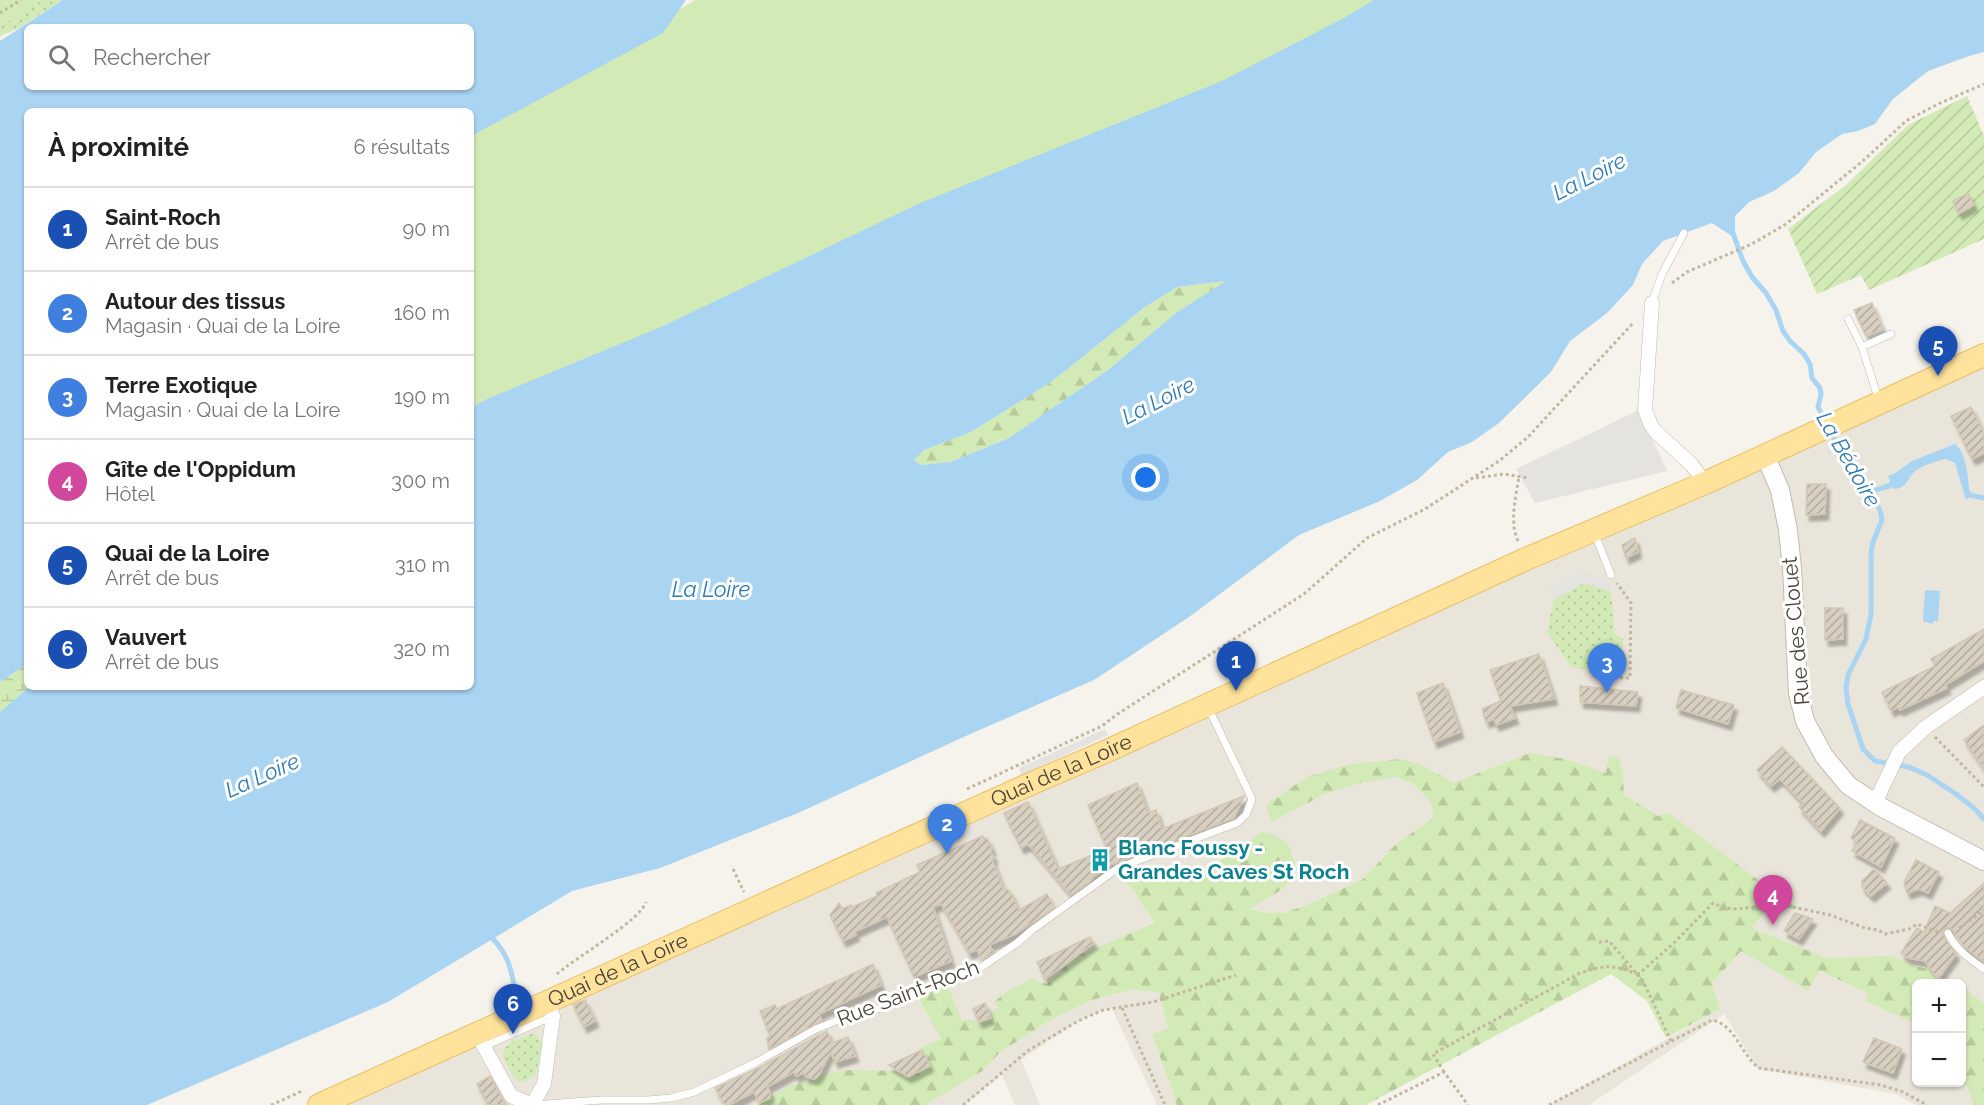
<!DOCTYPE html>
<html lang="fr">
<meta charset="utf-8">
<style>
:root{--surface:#fff;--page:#f2f2f2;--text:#222;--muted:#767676;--line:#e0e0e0;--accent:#ea580c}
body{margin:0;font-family:Raleway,sans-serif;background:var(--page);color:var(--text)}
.controls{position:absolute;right:18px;bottom:18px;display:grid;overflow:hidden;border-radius:9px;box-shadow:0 2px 4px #0004}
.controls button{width:54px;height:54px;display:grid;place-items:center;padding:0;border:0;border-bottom:2px solid var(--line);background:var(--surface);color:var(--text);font:30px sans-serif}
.you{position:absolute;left:1146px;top:478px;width:21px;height:21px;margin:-15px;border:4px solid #fff;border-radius:50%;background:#1a73e8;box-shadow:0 0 0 9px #1a73e833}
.badge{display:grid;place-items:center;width:39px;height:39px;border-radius:50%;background:var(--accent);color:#fff;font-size:20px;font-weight:700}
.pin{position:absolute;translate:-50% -50px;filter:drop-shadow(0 2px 3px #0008)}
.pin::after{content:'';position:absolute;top:32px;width:21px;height:18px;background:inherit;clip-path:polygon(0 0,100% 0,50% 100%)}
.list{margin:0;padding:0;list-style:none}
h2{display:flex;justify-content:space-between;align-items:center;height:78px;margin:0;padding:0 24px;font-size:26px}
h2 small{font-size:20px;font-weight:400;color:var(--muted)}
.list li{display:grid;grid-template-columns:39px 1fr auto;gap:18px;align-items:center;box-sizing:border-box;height:84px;padding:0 24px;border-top:2px solid var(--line)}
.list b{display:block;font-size:22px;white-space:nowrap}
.list p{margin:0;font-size:20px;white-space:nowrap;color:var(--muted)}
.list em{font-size:20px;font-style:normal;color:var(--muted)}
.icon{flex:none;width:33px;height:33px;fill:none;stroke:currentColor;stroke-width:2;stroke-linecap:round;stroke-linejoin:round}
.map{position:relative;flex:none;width:1984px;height:1105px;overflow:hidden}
.search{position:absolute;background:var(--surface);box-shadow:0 2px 4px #0004;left:24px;top:24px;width:450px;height:66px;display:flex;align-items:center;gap:15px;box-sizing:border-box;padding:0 21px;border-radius:9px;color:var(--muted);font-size:22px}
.panel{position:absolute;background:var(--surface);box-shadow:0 2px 4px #0004;left:24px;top:108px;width:450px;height:582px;border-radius:9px}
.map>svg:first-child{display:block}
.residential{fill:#eae5da}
.grass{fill:url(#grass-dots)}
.forest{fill:url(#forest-firs)}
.wetland{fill:url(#wetland-marsh)}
.park{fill:#d2eab5}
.garden{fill:url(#garden-furrows)}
.parking{fill:#e5e3e0}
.water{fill:#a9d4f2;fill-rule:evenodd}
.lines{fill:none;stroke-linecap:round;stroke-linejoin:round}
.stream{stroke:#a9d4f2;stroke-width:5}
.building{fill:url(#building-hatch);stroke:#d3c7b4;stroke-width:1.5;filter:url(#shadow)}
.service-casing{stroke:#c2bbae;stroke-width:8}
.minor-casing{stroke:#c2bbae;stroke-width:15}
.tertiary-casing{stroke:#c2bbae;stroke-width:20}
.primary-casing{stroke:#e6c16a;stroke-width:24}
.path{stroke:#c4b79f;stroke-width:3;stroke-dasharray:3 3;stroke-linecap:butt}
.service{stroke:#fff;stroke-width:7}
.minor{stroke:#fff;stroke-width:14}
.tertiary{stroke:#fff;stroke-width:18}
.primary{stroke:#ffe39c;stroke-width:22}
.labels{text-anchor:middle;stroke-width:6;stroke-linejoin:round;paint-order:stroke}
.street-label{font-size:21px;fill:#4b4439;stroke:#fff}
.culture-label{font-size:21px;font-weight:bold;fill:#0d838f;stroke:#fff;text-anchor:start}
.water-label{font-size:22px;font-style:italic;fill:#2e7ab2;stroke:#fff}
</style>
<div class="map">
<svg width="1984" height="1105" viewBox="0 0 1984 1105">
<defs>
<pattern id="grass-dots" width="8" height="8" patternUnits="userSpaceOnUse" patternTransform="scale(1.5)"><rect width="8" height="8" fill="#d2eab5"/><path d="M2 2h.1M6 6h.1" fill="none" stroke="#b6ca9c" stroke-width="1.8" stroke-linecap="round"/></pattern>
<pattern id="forest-firs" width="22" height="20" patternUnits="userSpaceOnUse" patternTransform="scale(1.5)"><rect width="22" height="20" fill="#d2eab5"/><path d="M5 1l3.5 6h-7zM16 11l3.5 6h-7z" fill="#b6ca9c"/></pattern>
<pattern id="wetland-marsh" width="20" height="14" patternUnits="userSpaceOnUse" patternTransform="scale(1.5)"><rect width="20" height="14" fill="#d2eab5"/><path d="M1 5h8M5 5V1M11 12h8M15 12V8" fill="none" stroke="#b6ca9c"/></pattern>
<pattern id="garden-furrows" width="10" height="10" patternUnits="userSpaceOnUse" patternTransform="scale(1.5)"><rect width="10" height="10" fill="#d2eab5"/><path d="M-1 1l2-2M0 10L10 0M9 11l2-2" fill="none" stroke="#b6ca9c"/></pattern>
<pattern id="building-hatch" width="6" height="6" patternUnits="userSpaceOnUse" patternTransform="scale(1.5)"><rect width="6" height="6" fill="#d8cfc1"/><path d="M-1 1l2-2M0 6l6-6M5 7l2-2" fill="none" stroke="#b1aa9e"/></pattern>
<filter id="shadow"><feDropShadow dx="3.5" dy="6" stdDeviation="1.5" flood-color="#0004"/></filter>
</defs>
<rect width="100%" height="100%" fill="#f6f3ec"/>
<path class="residential" d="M1984,355v648l-21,-14 -1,1v-6l-24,-1v-4l-7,-9 -15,-4 -25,-9 -64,1 -75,-30 19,-24 32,6 -179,-115 -1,-20 -17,-1 -77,-21 -75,30 -32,-18 -71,-1 -80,58 54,-28 36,-11 34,-6 19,7 17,19 3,14 -39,28 -32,34 -54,25 -25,9h-16l-19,-5 -19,-56 -21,14 -22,10 -22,3 -40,-2 30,46 -79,33 -29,28 -49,24 -7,10 -12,4 -10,-3 -7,2 -46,-26 25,44 -11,27 -18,9 -9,-1 -4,-3 -80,4 -6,4 -24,7 -32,19h-436z
M1741,951l67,40 10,-20 50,22 -2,8 50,23v58l45,1 6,4 8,18h-59l-20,-11 -138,-25 -34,-55 -135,91h-39l170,-96 -8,-26z
M1130,990l29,2 9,37 -16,5 25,71h-20l-45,-96 -9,1 -25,11 -57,39 19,45h-25l-13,-30 -38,30h-38l58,-35 16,-18 54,-34 38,-18z"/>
<path class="grass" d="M0,0h63l-44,28 -19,8z
M1585,583l26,9 4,42 8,5 -2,33 -49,-4 -25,-36 7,-33z
M531,1034l5,1 6,8 -6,30 -5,6 -12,3c-6,-6 -10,-13 -14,-21 -8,-17 14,-22 26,-27z"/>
<path class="forest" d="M1227,281l-51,32 -68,57 -99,68 -58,24 -30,3 -8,-5 11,-10 47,-18 80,-50 94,-75 32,-20z
M1529,753l36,6 41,14 3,-18 10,3 4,17 1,20 34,21 11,-3 88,66 47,32 -33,-7 -19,24 75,30 64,-2 25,10 15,4 7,9v4l-22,1v40l-51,-23 3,-8 -49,-22 -11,20 -67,-40 -29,32 8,26 -54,29 -19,-37 -36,-27 -245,131h-189l-25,-71 16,-5 -9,-37 -29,-2 -38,10 -38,18 -54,34 -16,18 -58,35h-169l32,-19 24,-7 6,-4 29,-5 48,1 7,3 9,1 18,-9 -8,-6 -4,-11 23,-10 -25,-45 30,-12 16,39 7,-2 10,3 12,-4 -2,-5 9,-5 -4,-6 12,-10 26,-13 15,5 29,-28 79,-33 -31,-46c20,1 41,3 61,-1 24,-5 56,-31 77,-44 13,3 24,6 29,20 1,4 4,9 4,13 1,24 -30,32 -45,44l18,4h16l25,-9 54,-25 32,-34 39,-28 -3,-14 -17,-19 -19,-7 -34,6 -36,11 -54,28 -5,-17 41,-28 44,-13 50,-5 21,6 32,18z
M1963,988l21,15v102h-9l-8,-18 -6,-5 1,-92z"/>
<path class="wetland" d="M27,664v23h2l-29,25v-30z"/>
<path class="park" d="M0,0h43l-43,27z
M695,0h839l-1063,457v-337l94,-39z"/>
<path class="garden" d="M1967,96l17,40v103l-115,51 -8,-15 -44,19 -29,-65 58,-44 62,-60z"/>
<path class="parking" d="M1639,410l28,61 -132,32 -19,-34z
M1581,572l29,8 1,12 -26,-9 -31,16 -5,-11z
M1105,729l3,6 -86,40 -3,-7z"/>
<path class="water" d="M63,0h623l-23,33 -192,103v-25h-444v553l-27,18v-641zM27,27h444v60h-444z
M1374,0h610v52l-15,4 -41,15 -35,28 -18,25 -17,7 -16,3 -26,18 -17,21 -25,18 -25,11 -14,14v22l-23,-15 -49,18 -21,23 -9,21 -26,28 -37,28 -19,31 -52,51 -27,19 -24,10 -31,28 -37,21 -81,34 -110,82 -95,63 -126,55 -170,78 -138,55 -88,23 -184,111 -241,103h-147v-393l29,-25h442v-279l16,-9 174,-72 257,-123 304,-123 122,-63zM1226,281l-50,32 -68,57 -99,68 -58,24 -30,3 -7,-5 10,-10 47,-18 80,-50 94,-75 32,-20z
M1955,444c13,10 13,38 15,53l-4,3 -11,-37 -9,-4c-10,2 -19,5 -28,10 -10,6 -10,20 -25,20l-5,-13 9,-4 15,-11z
M1925,590l15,1 -2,30h-4l-2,3 -9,-3z"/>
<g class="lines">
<path class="stream" d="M1732,230l11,31 9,16 14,16 10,17 7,21 7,10 14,13 6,10 2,14 8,10 1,6 -3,13 8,16
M1830,431l7,13 12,8 20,40 11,18 2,10 -9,22 -2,11v61l-5,25 -18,36 -2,13 2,16 15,45 12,12 34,6 18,8 29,19 19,15 9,10
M1967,491l3,4 14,3
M1869,492l20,-6 6,-5
M493,933v6c17,18 18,32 23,55"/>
</g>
<path class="building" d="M1968,193l6,12 -15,9 -6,-13z
M1872,303l11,26 -17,7 -12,-26z
M1971,407l13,26v20l-12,6 -21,-43z
M1807,484h19l-1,30 -19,1z
M1635,538l3,14 -12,6 -4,-13z
M1825,608h18v31l-18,1z
M1984,629v32l-39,24 2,3 -47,22 -2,-3 -7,4 -9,-19 53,-26 -4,-7z
M1539,654l15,45 -44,7 5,12 -19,7 -2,-6 -8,3 -4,-13 19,-8 -11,-31z
M1443,683l17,49 -26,10 -17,-49z
M1580,686l58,6 -2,14 -56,-4z
M1681,690l53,15 -6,19 -52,-16z
M1984,725v44l-20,-29z
M1782,747l58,61 -19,23 -22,-24 5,-3 -24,-25 -9,7 -14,-16z
M1137,783l11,30 8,-3 6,19 82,-33 -10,22 -127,48 1,2 -13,7 -6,7 -18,13 -43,-51 -7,4 -17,-35 24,-11 30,67 49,-20 -19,-44z
M1860,820l35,18 -14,29 -29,-16 5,-9 -6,-4z
M983,836l2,3 2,-1 5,11 -2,1 4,8 -2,1 11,29 7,3 9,19 28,-16 7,14 -39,26 -26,11 5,7 -12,8 -5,-10 -8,3 -28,-49 -8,3 18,54 -37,16 -27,-60 -33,15 2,3 -13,6 -13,-26 9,-12 3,6 9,-4 1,2 25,-11 -1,-3 44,-21 -3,-7z
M1916,860l23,12 -11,21 -9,-4 -12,4 -3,-11z
M1874,869l13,14 -16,13 -9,-9v-6z
M1984,883v79l-21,-17 -10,-15 -4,-3 -5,2 -1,6 13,19 -18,25 -13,-18 -17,-3 -7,-5 16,-25 7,4 11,-26 15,7z
M1795,913l18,6 -14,20 -15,-8z
M1090,937l4,6 -49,36 -8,-17z
M873,964l8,21 -62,29 3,7 -53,28 -2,-11 3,-2 -10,-25 15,-6 2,4z
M585,1000l10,21 -11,6 -11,-22z
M985,1003l6,15 -12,4 -6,-13z
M827,1031l5,12 16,-6 7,19 -20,6 -4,-10 -12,23 -4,4 -9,-2 -2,-4 -8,3 -2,-4 -27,15 3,5v6l-11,5 -5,-11 -25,13h-4l-10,-17 43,-20z
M1874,1038l28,11 -9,24 -30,-11z
M922,1050l8,16 -22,11 -19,-12z
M490,1076l13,24 4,5h-19l-11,-21z"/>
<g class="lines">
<g class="service-casing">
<path id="service" d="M1652,303l10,-29 22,-41
M1848,319l14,28 17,54
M1862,347l29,-13
M1594,532l17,43
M1948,933c6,15 23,27 36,36
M485,1046l68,-30
M533,1105l69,-5h46l23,-2 23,-6 61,-29 61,-34 20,-8 45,-13 96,-38 40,-27 15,-13 86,-62 119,-45 9,-8 6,-16 -44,-92"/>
</g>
<g class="minor-casing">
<path id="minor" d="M1652,303l-7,107 6,15 5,7 36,33 13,18
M1875,803l24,-51 27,-25 58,-40
M477,1034l34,62 21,9
M532,1105l12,-21 9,-68 -5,-15"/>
</g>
<g class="tertiary-casing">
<path id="tertiary" d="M1765,455l15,35 8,40 4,38 6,125 7,28 19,35 24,29 33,22 103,54"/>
</g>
<g class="primary-casing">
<g id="primary">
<path id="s1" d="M319,1105l702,-317 86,-37 419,-192 179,-76 279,-128"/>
</g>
</g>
<path class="path" d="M0,13l21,-13
M1672,283l15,-11 65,-28 34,-20 78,-64 42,-39 32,-17 46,-20
M1476,478l28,-4 24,4
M1518,541c-9,-20 -2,-43 1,-65
M1607,689l1,-12 22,1 1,-75 -14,-20
M1935,737l49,50
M967,789l135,-63 14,-11 188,-121 63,-56 58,-29 74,-48 29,-24 106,-115
M733,869l11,23
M1959,928l25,-18
M1599,942l10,-1 34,40 28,60
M557,974c18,-16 84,-54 89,-72
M1637,974l3,-1 34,-30 39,-40 11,5 14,1 41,-5 51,11 35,13 13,2 7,4 24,-5 8,-5 21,8
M1122,1008l43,97
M1444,1072l-11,-18 147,-81c26,-8 31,-9 57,1
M271,1105l33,-15
M963,1105l66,-55 49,-29 25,-11 50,-8 83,-27
M1378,1105l66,-33 24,33
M1549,1105l163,-85c24,5 28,34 47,48l122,17 22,7 24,13"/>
<use href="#service" class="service"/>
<use href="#minor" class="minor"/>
<use href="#tertiary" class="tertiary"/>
<use href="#primary" class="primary"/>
</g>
<defs>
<g id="building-bare" transform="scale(1.8)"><path d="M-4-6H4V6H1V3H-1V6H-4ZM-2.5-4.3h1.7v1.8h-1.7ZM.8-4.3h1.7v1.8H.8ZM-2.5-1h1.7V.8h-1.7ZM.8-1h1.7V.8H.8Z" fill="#0f9aa8" stroke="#fff" stroke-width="2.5" paint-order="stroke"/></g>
</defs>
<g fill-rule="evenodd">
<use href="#building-bare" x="1100" y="860"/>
</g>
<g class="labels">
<g class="street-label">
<text transform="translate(1796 631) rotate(-95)" y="7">Rue des Clouet</text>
<text dy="7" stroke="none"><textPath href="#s1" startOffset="814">Quai de la Loire</textPath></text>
<text dy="7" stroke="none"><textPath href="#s1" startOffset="328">Quai de la Loire</textPath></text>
<text transform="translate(908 993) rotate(-21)" y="7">Rue Saint-Roch</text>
</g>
<g class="culture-label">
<text x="1118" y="855">Blanc Foussy -<tspan x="1118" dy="24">Grandes Caves St Roch</tspan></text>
</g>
<g class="water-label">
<text transform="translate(1589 176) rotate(-27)" y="8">La Loire</text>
<text transform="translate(1158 400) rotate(-27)" y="8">La Loire</text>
<text transform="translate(1849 459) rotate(60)" y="8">La Bédoire</text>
<text x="711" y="597">La Loire</text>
<text transform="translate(262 775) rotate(-24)" y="8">La Loire</text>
</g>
</g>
</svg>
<div class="controls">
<button>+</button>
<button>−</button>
</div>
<div class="you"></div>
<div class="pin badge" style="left:1236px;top:691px;background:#1a4fb4">1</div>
<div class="pin badge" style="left:947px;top:854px;background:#3f7fe0">2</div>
<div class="pin badge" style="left:1607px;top:693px;background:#3f7fe0">3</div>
<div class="pin badge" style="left:1773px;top:925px;background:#d1479c">4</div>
<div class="pin badge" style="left:1938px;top:376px;background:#1a4fb4">5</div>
<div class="pin badge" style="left:513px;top:1034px;background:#1a4fb4">6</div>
<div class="search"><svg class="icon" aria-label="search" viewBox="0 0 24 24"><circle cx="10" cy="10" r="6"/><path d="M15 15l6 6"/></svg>Rechercher</div>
<section class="panel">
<h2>À proximité<small>6 résultats</small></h2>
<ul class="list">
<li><span class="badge" style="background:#1a4fb4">1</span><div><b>Saint-Roch</b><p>Arrêt de bus</p></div><em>90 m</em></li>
<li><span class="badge" style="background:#3f7fe0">2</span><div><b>Autour des tissus</b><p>Magasin · Quai de la Loire</p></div><em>160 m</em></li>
<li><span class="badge" style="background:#3f7fe0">3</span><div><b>Terre Exotique</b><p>Magasin · Quai de la Loire</p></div><em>190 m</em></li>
<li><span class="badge" style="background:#d1479c">4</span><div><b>Gîte de l'Oppidum</b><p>Hôtel</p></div><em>300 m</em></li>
<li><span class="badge" style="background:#1a4fb4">5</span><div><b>Quai de la Loire</b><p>Arrêt de bus</p></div><em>310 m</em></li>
<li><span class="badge" style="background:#1a4fb4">6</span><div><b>Vauvert</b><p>Arrêt de bus</p></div><em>320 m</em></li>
</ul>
</section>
</div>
